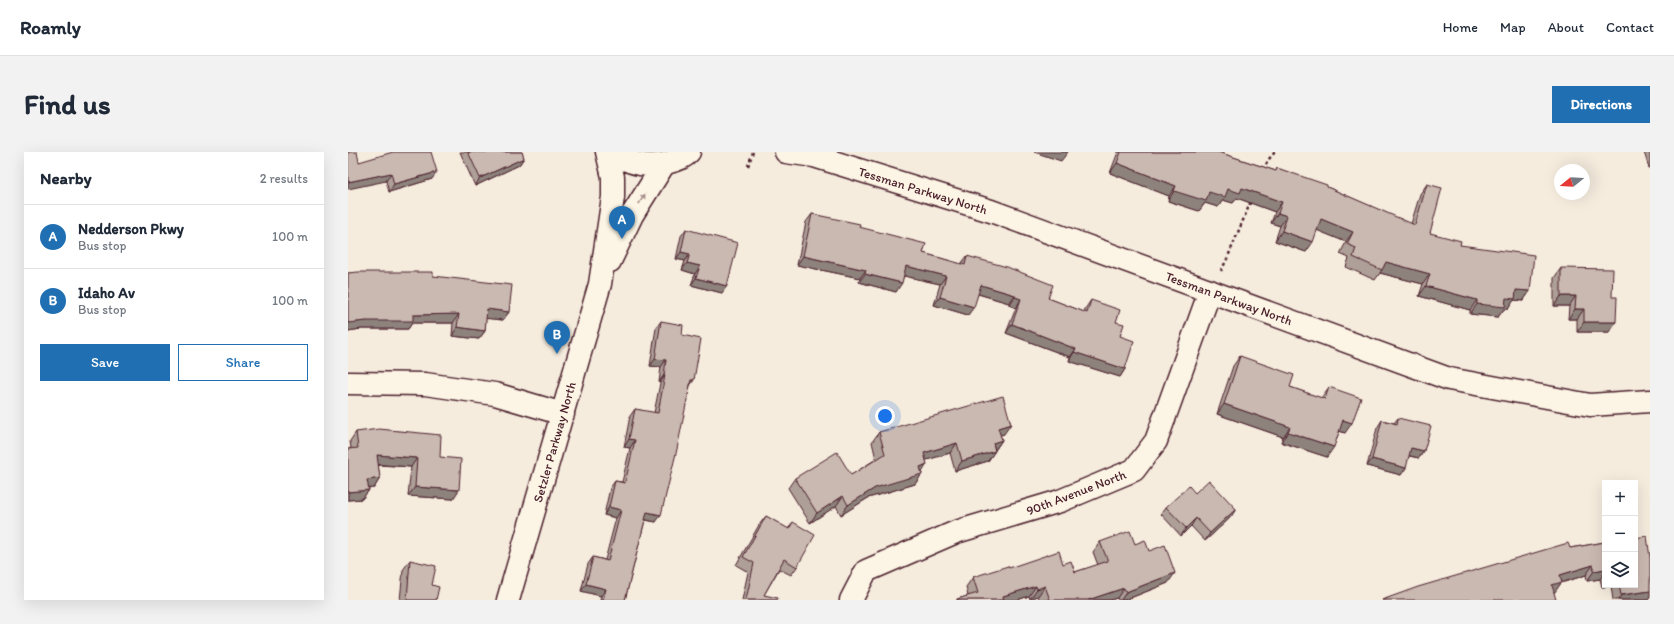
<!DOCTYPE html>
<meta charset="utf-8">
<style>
:root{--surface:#fff;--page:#f2f2f3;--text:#1f2937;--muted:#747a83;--line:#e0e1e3;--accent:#1f6fb2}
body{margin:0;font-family:Itim,sans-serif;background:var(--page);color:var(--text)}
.controls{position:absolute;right:12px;bottom:12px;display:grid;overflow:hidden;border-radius:0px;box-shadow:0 4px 16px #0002}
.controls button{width:36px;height:36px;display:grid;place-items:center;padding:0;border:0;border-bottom:1px solid var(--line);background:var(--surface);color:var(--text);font:20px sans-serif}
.compass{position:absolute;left:1206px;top:12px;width:36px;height:36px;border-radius:50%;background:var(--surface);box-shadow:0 4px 16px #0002;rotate:252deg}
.you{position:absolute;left:537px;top:264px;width:14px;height:14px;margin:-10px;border:3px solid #fff;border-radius:50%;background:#1a73e8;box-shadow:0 0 0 6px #1a73e833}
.badge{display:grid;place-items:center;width:26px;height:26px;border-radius:50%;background:var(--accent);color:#fff;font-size:13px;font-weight:700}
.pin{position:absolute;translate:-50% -33px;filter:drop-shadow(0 1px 2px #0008)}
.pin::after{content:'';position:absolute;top:21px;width:14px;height:12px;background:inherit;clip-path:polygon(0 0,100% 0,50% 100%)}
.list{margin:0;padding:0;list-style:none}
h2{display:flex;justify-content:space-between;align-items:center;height:52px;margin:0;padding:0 16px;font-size:17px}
h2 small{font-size:13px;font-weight:400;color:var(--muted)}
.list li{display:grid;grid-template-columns:26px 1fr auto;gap:12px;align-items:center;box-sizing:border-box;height:64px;padding:0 16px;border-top:1px solid var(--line)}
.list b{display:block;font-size:15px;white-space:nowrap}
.list p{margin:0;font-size:13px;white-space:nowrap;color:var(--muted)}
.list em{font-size:13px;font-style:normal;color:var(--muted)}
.actions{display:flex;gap:8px;padding:12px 16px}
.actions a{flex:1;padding:9px 0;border:1px solid var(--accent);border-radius:0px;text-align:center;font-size:14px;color:var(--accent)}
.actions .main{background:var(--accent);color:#fff}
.icon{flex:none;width:22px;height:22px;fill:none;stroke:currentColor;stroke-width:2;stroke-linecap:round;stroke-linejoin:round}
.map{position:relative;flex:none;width:1302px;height:448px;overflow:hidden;border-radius:0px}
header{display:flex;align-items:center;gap:24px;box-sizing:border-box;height:56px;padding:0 20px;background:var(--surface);border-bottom:1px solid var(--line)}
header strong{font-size:19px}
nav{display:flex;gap:22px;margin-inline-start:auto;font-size:14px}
.intro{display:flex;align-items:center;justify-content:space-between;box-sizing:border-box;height:96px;padding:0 24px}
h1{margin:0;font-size:28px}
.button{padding:10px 18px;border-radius:0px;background:var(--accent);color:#fff;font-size:14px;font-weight:700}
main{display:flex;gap:24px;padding:0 24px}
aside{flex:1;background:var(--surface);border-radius:0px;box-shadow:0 4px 16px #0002}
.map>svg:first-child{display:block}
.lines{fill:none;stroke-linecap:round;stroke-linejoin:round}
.minor-casing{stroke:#4a1f2b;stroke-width:25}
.tertiary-casing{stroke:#4a1f2b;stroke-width:25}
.path{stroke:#4a1f2b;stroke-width:2.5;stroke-dasharray:3 3;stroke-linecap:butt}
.minor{stroke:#fcf5e5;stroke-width:22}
.tertiary{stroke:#fcf5e5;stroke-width:22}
.wall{fill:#ae9f98;stroke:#4a1f2b}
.shaded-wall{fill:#8d827c;stroke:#4a1f2b}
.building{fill:#cab9b1;stroke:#4a1f2b}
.oneway{fill:#a38a88}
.labels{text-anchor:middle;stroke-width:3.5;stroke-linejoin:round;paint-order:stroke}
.street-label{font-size:13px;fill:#4a1f2b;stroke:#fcf5e5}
</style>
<header>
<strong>Roamly</strong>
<nav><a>Home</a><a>Map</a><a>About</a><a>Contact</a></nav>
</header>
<div class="intro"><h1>Find us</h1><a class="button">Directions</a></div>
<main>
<aside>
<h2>Nearby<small>2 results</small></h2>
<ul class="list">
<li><span class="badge">A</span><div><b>Nedderson Pkwy</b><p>Bus stop</p></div><em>100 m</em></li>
<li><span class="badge">B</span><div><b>Idaho Av</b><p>Bus stop</p></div><em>100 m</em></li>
</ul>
<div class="actions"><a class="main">Save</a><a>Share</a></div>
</aside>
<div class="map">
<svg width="1302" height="448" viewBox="0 0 1302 448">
<rect width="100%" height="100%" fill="#f5ecde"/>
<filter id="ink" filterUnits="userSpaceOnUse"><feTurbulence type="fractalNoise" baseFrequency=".025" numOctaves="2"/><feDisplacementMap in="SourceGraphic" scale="8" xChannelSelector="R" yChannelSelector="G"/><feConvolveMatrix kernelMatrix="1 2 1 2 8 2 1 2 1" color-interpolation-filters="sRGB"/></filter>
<g filter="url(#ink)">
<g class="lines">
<g class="minor-casing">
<path id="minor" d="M0,231l77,1 70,10 68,20
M503,448l15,-29 90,-39 104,-31 74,-31 22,-29 54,-150"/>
</g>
<g class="tertiary-casing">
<path id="tertiary" d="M264,0c19,13 39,17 61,9 6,-2 12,-4 16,-9
M438,0l28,4
M457,0l9,4 177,55 458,168 141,26 60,-4
M262,109l22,-46 32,-51
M160,448l92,-316 13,-87v-20l-6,-25"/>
</g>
<path class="path" d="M400,14l5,-14
M916,18l4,-10 7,-8
M873,119l6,-12 24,-58"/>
<use href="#minor" class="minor"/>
<use href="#tertiary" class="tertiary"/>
</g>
<path class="wall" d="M112,0h62l2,6 -5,7 -44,21z
M770,0h100l58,19 1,-3 50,19 84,37 9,-30 7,-10 3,49 30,12 70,46 -7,10 -9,-1 -6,9h-4l-6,8 -28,-3v-4l-51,-14 4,-12 -43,-11 -5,7 -29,-13 3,-9 -9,-4 6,-12 -29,-12 -11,22 -31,-11 5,-15 -9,-3 4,-11 -38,-14 -4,5 -10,-3 -5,7 -13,-4 -6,8 -31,-10 1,-5 -59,-23z
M1296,0h6v16h-1z
M11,10l73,17 -43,13 -3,-11z
M464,62l47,13 64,26 38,11 6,-8 81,42 36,14 1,-3 6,-9 25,22 4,14 5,33 -5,8 -51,-16 1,-4 -64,-24 10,-25 -7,-3v-2l-31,-9 -10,21 -34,-10 6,-21 -36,-8 -8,16 -37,-10 1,-4 -63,-13 9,-43z
M338,77l36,64 -31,-8 4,-11 -13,-4 3,-9 -9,-2 5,-23z
M1213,116l48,64h-32v-13h-9l1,-13h-15v-28z
M0,121l85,3 76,36 -6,8 -17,-2 -1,13 -6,8 -27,-3 1,-13h-41l-4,6h-47l-13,2z
M313,169l21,14 8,51 -34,136 -11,-2 -20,80h-25l1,-4 -20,-5 7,-27 5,-7 12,3 11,-42 -12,-3 6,-27 5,-7 7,1 8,-34 -6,-1 6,-31 5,-7 19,4 6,-30 -1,-1 2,-15 -11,-1 6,-38z
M892,204l50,31 31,11 8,-11 16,46 -5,-2 -13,26 -46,-15 2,-5 -66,-23 16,-48z
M1050,266l26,33 -5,7 -10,-2 -8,19 -34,-9 10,-38 5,-8 12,3z
M8,280l84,25 13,42 -45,-3 3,-29 -33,-2 2,13 -6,10h-6l1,2 -7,9 -14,1v-51l3,-1 -1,-7z
M531,280l125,2 -4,1 2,5 -14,21 -33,10 -5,-18 -24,7 -4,13v1l-7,10 -47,14 -27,17 -5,-9 -26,17 -22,-35 7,-10 56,-3 25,-16 -4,-17z
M847,341l36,24 -26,24 -14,-15 -10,10 -20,-22 5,-7z
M418,364l22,13 5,-7 4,45 -6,8 -12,-6 -15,26 13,5h-35l6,-28 -12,-7 23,-40z
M752,390l35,2 14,7 19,32 -43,17h-7l-1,-2 -7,2h-70l-2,-4 -8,3 -1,-3 -12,4h-60v-1l11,-3 -2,-9 7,-10 90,-13 12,8 23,-7 -5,-13z
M1257,390v43h30l15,12 -2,3h-35l-2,-14 -9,1 -2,-8 -13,2 -1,-6 -25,8 -7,9 -172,8 188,-52z
M62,408l22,25 4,15h-36l3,-30z"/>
<path class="shaded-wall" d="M686,0h34l-7,9z
M176,6l-5,7 -44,21 5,-8z
M769,11l59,23 -7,10 -59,-23z
M89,20l-5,7 -43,13 5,-8z
M43,21l-5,8 -38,8v-7z
M894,36l40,14 -7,10 -38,-14 -4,5 -10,-3 -5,7 -13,-4 -6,8 -31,-10 6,-10 35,1z
M930,61l9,3 -7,10 -9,-3z
M973,67l32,13 -7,10 -32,-13z
M934,79l31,11 -7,10 -31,-11z
M333,100l9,2 -5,7 -9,-2z
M455,104l63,14 -6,8 -63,-13z
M1038,110l44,12 -7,10 -43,-11z
M339,111l13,3 -5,8 -13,-4z
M558,114l40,10 -6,8 -40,-9z
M517,122l37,9 -6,9 -37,-10z
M348,126l31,8 -5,7 -31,-8z
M633,133l34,10 -6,8 -34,-10z
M1078,134l51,14 -7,10 -51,-14z
M1168,138l14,1 -7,10 -9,-1 -6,9h-4l-6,8 -28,-3 7,-10z
M1213,144h15l-7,10h-15z
M592,145l34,10 -6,8 -34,-10z
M667,145l6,2 -5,9 -7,-3z
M139,157l22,3 -6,8 -22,-2z
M1227,157h9l-7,10h-9z
M111,162l-6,9h-41l-4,6h-47l-13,2v-8l65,-8z
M1236,170h32l-7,10h-32z
M664,172l64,25 -6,8 -64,-24z
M109,175l28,4 -6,8 -27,-3z
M726,200l51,17 -5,8 -51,-16z
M307,207l11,1 -5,7 -11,-1z
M316,223h1l-5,8 -1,-1z
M343,228h3l-5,7z
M876,252l66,23 -7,10 -66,-23z
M995,268l9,3 -7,10 -9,-3z
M663,272l-7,10 -13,4 7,-10z
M940,280l46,15 -7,10 -46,-15z
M281,287l6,1 -5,8 -6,-1z
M654,288l-7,10 -2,-7z
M609,291l-7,10 -33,10 7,-10z
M1063,296l13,3 -5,7 -13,-3z
M647,299l-7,10 -33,10 7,-10z
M29,303l40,3 -6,9 -40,-3z
M1024,307l34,9 -5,7 -34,-9z
M579,312l-6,10h1l-7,10 -47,14 -27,17 7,-10 27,-17 45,-21z
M32,326l-6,10 -13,1 6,-9z
M67,335l44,3 -6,9 -45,-3z
M21,338l-7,9 -14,1v-8z
M495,344l-7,10 -26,17 7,-10z
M261,355l12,3 -5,8 -12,-3z
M888,357l-5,8 -26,24 5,-8z
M299,360l14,3 -5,7 -14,-3z
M848,366l-5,8 -10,10 5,-8z
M1245,413l-7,10 -25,8 -6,9 -10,3 15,-20z
M1257,417v3l-5,7 -13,2 7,-10z
M827,421l-7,10 -43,17h-4l5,-8z
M1257,430v3h7l-1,1 -9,1z
M238,432l20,5 -5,7 -20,-5z
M688,434l-7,10 -12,4h-16l2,-4z
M697,434l-7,10 -8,3 7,-10z
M776,436l-7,10 -7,2h-22z
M1302,439v6l-2,3h-30l3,-5z"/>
<path class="building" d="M0,0h9l2,10 34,-10h38l6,20 -43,12 -3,-11 -43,9z
M120,0h54l2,6 -44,20z
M773,0h97l58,19 1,-3 50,17v2l88,38 12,-41 15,4 -12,45 31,8 -1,4 74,10 -4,36 -14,-1 -1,9 -9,-1 -1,9 -28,-3v-4l-51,-14 4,-12 -44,-12 -4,8 -29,-13 3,-9 -9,-4 6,-12 -32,-13 -8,23 -31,-11 5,-15 -9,-3 4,-11 -40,-14 -2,5 -12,-4 -3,8 -16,-5 -3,9 -32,-10 2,-5 -59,-23z
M464,62l48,10 -1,3 67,17 -3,9 42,12 2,-9 40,11 46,18 -5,13 39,15 4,-13 29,10 -4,12 8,2 -4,12 14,5 -9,28 -51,-17 2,-3 -64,-25 9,-25 -6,-2v-2l-34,-10 -7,22 -34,-10 6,-21 -40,-10 -4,17 -37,-9 1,-4 -63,-14z
M338,77l52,14 -11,43 -31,-8 4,-12 -13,-3 3,-9 -9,-2z
M1213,116l52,1 -1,28h5l-1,25h-32v-13h-9l1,-13h-15z
M10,120h75v4l79,9 -3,27 -22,-3 -2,22 -28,-4 2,-13 -46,1v6h-47l-18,2v-50z
M313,169l22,4 -1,10 19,4 -7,41h-3l-14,69 -16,66 -14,-3 -22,88h-22l3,-11 -20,-5 7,-27 15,4 13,-51 -12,-3 6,-26 10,2 10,-43 -6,-1 6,-30 23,4 7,-38h-1l2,-15 -11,-1z
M892,204l54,19 -4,12 35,12 4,-12 32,11 -9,25 -9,-3 -9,27 -46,-15 2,-5 -66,-23z
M655,244l8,28 -13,4 4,12 -9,3 2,8 -33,10 -5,-18 -33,10 3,11 -7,3 2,7 -47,14 -27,17 -5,-9 -26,17 -22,-35 42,-26 14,23 34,-21 -6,-22z
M1050,266l33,8 -7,25 -13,-3 -5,20 -34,-9 10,-39 15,4z
M31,277l62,6 -1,22 21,2 -2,31 -44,-3 2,-29 -40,-3 3,23 -13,2 2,10 -21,2v-43l10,-1 -2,-16z
M861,328l27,29 -26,24 -14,-15 -10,10 -20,-21 23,-21 6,7z
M418,364l23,13 4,-7 22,13 -18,32 -13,-8 -20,36 14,3 -1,2h-31l8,-37 -11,-6z
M782,379l5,13 10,-4 4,11 16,-6 10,28 -49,19 -2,-4 -36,12h-38l-5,-14 -8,3 -1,-3 -33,10 1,4h-47v-1l21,-6 -5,-16 35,-11 1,2 50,-17 4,13 8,-3 4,11 33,-11 -8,-19z
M1299,384l3,22v33l-29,4 -2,-10h16v-47z
M1257,390v27l-11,2 -1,-6 -33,10 2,7 -10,3 4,15h-174l36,-13 150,-44 2,5z
M62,408l26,6 -4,19 7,2 -3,13h-29z"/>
<defs><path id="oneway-solid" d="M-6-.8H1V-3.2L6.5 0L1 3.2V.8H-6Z"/></defs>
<use class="oneway" href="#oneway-solid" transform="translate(294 47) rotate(-58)"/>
</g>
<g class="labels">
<g class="street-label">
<text transform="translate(575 38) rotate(17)" y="5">Tessman Parkway North</text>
<text transform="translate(881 146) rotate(20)" y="5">Tessman Parkway North</text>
<text transform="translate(206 290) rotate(-74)" y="5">Setzler Parkway North</text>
<text transform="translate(728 340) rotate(-21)" y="5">90th Avenue North</text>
</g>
</g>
</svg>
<div class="controls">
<button>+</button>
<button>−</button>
<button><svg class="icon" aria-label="layers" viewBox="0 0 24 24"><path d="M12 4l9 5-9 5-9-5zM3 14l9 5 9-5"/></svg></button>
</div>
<svg class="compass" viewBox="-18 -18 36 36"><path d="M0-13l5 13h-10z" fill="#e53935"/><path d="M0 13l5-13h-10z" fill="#747a83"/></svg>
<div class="you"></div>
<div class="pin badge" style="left:274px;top:87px">A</div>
<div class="pin badge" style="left:209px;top:202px">B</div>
</div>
</main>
